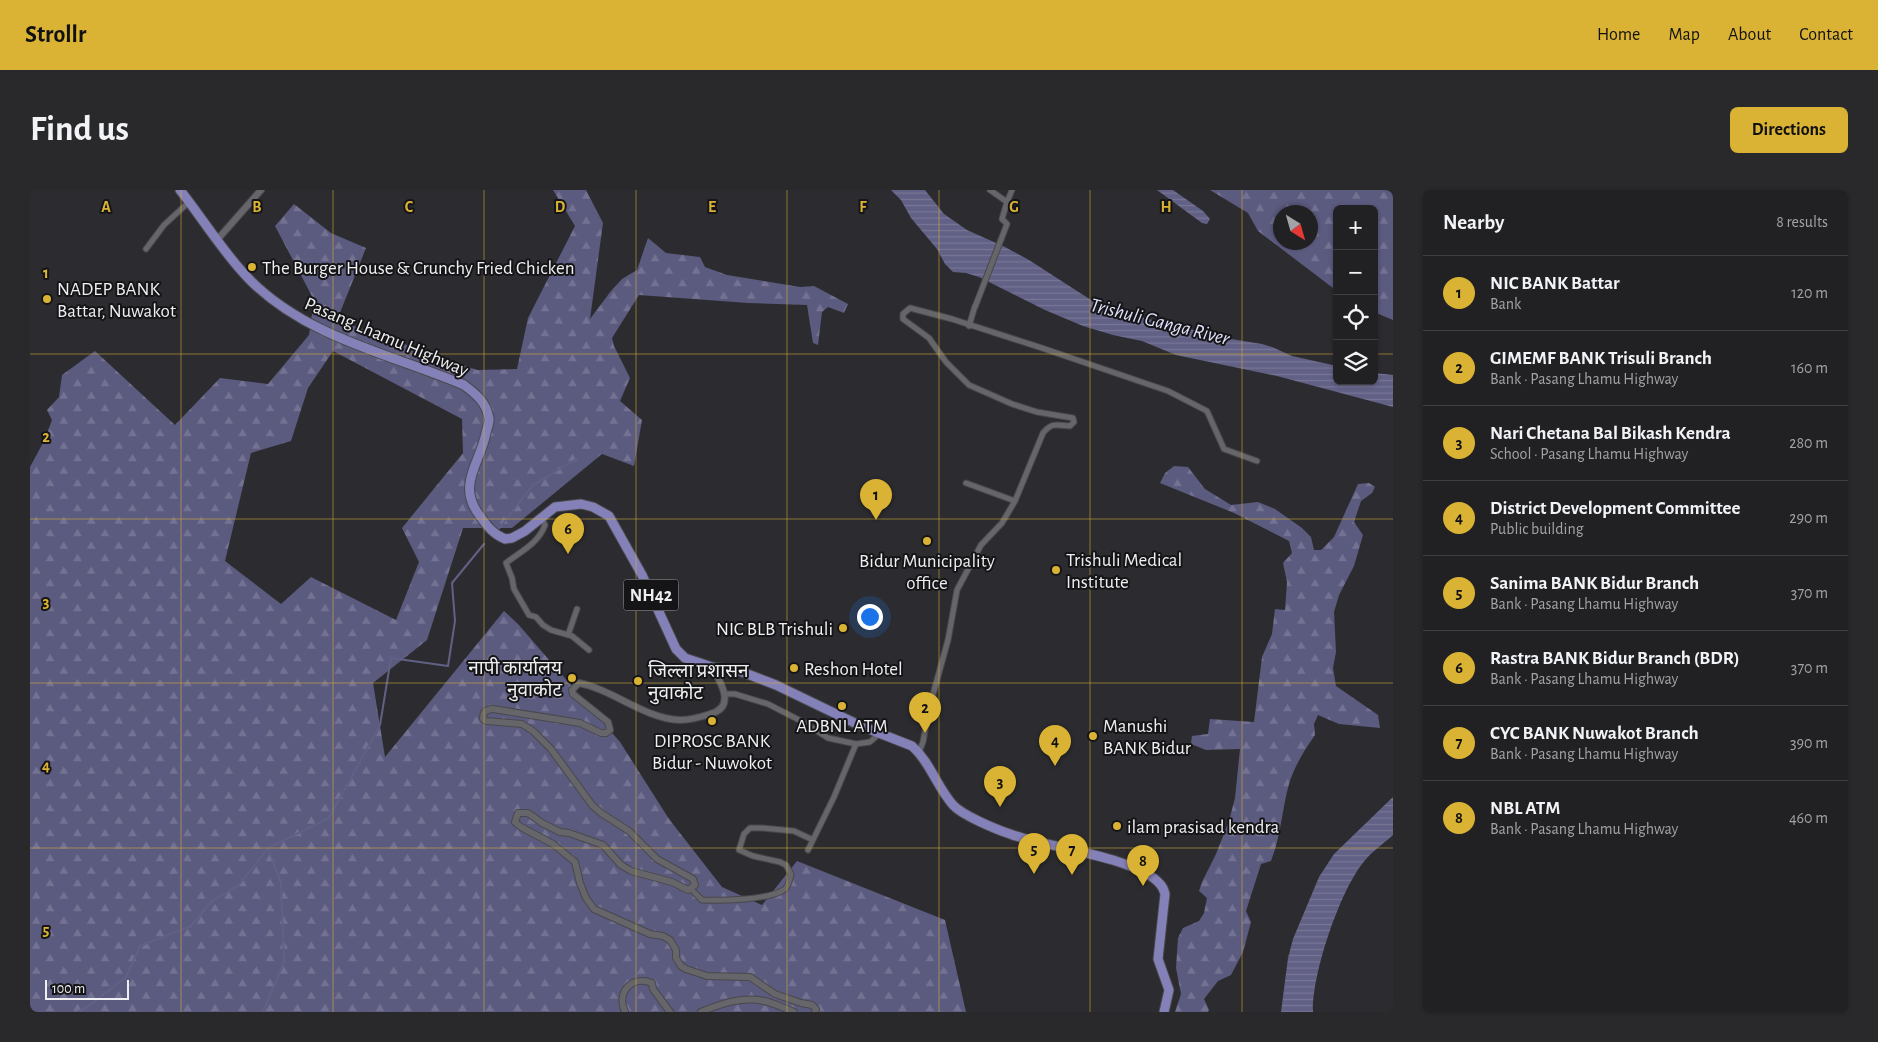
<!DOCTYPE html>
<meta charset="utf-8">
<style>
:root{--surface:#212124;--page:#29292c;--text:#f1f3f6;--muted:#a2a3a6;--line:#3e3e41;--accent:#dab334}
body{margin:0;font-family:"Alegreya Sans","Noto Sans Devanagari",sans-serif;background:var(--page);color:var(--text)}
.controls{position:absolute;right:15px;top:15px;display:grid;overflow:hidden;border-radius:8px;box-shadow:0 1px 4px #0004}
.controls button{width:45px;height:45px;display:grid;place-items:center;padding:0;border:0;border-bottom:1px solid var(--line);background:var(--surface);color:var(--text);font:25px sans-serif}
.compass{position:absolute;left:1243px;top:15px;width:45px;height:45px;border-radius:50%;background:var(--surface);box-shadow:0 1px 4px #0004;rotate:143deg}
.scale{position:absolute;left:15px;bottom:12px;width:84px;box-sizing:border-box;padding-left:5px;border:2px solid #efeff2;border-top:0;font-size:14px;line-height:18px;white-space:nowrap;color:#efeff2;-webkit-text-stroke:4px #151517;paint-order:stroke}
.you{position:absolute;left:839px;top:426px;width:18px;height:18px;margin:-12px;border:4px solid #fff;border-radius:50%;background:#1a73e8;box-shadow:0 0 0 8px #1a73e833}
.badge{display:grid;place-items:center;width:32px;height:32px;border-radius:50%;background:var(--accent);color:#111;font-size:16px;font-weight:700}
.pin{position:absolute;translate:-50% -41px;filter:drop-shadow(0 1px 2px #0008)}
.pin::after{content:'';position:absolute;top:26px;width:18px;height:15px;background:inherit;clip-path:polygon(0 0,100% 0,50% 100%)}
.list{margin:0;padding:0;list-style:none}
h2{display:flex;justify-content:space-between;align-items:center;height:65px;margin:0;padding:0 20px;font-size:21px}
h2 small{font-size:16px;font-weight:400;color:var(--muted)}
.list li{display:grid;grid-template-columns:32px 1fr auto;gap:15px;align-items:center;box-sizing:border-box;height:75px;padding:0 20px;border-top:1px solid var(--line)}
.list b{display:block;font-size:19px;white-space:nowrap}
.list p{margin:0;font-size:16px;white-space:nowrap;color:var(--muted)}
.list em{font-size:16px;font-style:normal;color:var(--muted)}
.icon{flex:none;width:28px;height:28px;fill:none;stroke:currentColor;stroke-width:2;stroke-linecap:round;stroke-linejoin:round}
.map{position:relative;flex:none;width:1363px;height:822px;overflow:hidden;border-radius:8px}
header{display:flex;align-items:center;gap:30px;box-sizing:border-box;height:70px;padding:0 25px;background:var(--accent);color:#111}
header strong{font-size:24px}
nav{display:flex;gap:28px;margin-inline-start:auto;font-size:18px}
.intro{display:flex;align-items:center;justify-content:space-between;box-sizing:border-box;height:120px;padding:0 30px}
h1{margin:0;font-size:35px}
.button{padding:12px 22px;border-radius:8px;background:var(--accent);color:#111;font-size:18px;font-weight:700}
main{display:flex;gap:30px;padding:0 30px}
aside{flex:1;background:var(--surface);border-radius:8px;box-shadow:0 1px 4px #0004}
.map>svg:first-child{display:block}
.forest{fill:url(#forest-firs);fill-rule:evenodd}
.water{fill:url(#water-rules)}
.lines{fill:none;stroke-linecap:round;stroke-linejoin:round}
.stream{stroke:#616085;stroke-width:2}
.minor-casing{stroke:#49494c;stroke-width:7}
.tertiary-casing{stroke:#49494c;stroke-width:8}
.primary-casing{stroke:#49494c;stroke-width:11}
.minor{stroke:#65656a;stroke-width:5}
.tertiary{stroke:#65656a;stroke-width:6}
.primary{stroke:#8481b9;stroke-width:9}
.grid{fill:none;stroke:#dab334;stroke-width:1;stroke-opacity:0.55}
.poi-dot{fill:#dab334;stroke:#151517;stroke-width:2}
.labels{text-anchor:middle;stroke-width:4;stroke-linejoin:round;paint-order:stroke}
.shield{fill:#151517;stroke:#aeaeb0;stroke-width:1}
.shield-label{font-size:18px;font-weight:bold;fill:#efeff2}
.poi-label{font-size:19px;fill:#efeff2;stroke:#151517;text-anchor:start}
.street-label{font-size:19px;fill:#efeff2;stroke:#151517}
.water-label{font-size:20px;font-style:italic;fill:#e0e1fb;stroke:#151517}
.grid-label{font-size:16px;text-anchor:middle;font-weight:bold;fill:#dab334;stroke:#151517;stroke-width:4;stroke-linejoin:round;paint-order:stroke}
</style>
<header>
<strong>Strollr</strong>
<nav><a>Home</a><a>Map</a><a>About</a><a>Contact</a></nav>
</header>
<div class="intro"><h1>Find us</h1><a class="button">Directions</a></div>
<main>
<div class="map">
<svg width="1363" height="822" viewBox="0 0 1363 822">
<defs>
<pattern id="forest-firs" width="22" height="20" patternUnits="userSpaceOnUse" patternTransform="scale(1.25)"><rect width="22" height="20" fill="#5b5a7f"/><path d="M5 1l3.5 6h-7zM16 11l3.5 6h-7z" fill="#737292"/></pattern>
<pattern id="water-rules" width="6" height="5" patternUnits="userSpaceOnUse" patternTransform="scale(1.25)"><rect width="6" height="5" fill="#616085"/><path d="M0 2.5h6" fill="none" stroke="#787797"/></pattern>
</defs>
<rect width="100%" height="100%" fill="#2c2c30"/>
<path class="forest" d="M523,0h33l17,33 -13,96 21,-28 11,-12 15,-9 11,-32 18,15 34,4 5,10 22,8 73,12 14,-1 34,18 -4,9 -16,-6 -6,5 -4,33 -5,-2 -6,-38 -59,-2 -109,-8 -27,43 2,8 16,32 -10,23 22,19 -8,46 -32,-12 -90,74h-49l-36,112 -54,43 12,74 119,-146 14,13 102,118 49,77 53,68 40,18 35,-44 148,59 21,92h-936v-545l14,-26 8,-21 -5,-10 12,-13 3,-22 33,-24 80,74 45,-47 48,6 41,-49 5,-35 -39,-74 19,-22 37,29 35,15 -29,72 140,50 40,-1 11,-51 47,-92zM303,161l129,68 1,34 -61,75 17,34 -23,58 -85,-43 -30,27 -56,-43 26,-108 40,-12 17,-53z
M1180,0h183v130l-19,-8v-103h-37v82l-79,-60 -10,-18zM1280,22v30h-30v-30z
M1144,276l14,1 17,22 26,16 27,-3 17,7 27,19 9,9 3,13h7l13,-13 24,-53 11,-1 6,4 -3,6 -11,8 -7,21 9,13 -9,31 -15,29 -5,17 2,40 -3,16 3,18 42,29 2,13 -41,-4 -21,-9 -4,9 1,11c-10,14 -21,32 -26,49 -7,25 -8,52 -18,77l-10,3 -15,47 5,11 -8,30 -12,23 -13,6 -14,18 5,11 -1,2h-33l6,-18 -5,-26 2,-30 5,-10 16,-7 5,-8 3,-15 -8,-7 3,-9 14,-28 13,-33 6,-23 5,-49 -34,1 -15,-6 1,-8 16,-2 2,-15 44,3 8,-65 10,-23 3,-25 10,1 2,-28 -4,-19 9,-10 -3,-12 -55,-28 -74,-30 5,-10z"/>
<path class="water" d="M861,0h34l19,24 23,16 38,17 24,13 62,40 16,7 21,7 103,25 31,5 10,3 20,9 45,10v15h37v-8l19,2v32l-116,-31 -101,-21 -34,-14 -29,-6 -30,-9 -38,-16 -66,-33 -13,-4 -13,-1 -8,-8 -8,-15 -26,-31 -10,-18z
M1127,0h16l30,21 7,8 -3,5 -5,-1z
M1363,607v38c-10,9 -23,18 -31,29 -23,30 -50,110 -49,148h-32l7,-54 5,-19 26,-62 15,-23z"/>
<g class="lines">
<path class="stream" d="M467,341l36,-46 45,-27
M47,822l9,-4 40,-31 14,-31 51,-20 21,-25 27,-16 29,-37
M233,822l21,-50 -3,-79 -13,-35 61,-30 51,-93 11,-67 57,8 7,-45 -3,-38 32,-39"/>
<g class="minor-casing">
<path id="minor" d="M960,0l17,12 5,-12
M116,59l18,-24 25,-23
M945,117l32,-83 -5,-5 5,-17
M939,136l6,-20
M936,293l49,18
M511,327l4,8c-7,19 -24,26 -39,38l6,15 2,11 15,26 7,2 7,8 8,5 21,6 17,14
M538,445l9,-26
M695,504h10l33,10 35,18 25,16 28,6
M889,562l4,-10 6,-33 19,-69 9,-50 24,-45 21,-22 13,-22 28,-68c9,-11 14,-8 27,-7l4,-4 -1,-4 -36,-6 -25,-8 -43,-19 -23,-23 -17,-24 -26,-19v-5l7,-6 42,11 90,29 126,43 39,20 17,38 33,12
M778,660l26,-53 22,-53 14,-2 10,-9
M661,699l11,11c18,1 69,0 83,-11 4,-4 5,-10 6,-15l-5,-9 -6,-3 -27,-6 -14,-6 5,-16 6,-6h12l32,3 19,9"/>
</g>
<g class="tertiary-casing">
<path id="tertiary" d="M187,50l44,-50
M682,477c8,14 25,40 -2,47 -9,3 -20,6 -30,6 -35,-1 -66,-30 -101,-37l-7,7 1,4 35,28 2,8 -4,3h-5l-21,-10 -87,-14c-7,1 -10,2 -10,10l3,2 36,3 11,7 18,18 41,56 9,8 28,18 28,28 36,20 2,6 -7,5 -16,-8 -41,-11 -10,-6 -18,-20 -34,-12 -9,-1 -18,-9 -14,-10h-10l-3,9 6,5 32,17 22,18 5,21 6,15 8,11 56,25 13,2 7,4 6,10v8l5,8 5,3 21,7 43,1 25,17 26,9 11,2 4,4 -1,3
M595,822c-9,-20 7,-37 27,-29l1,6 17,23
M671,822c19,-8 42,-16 63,-11 10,2 20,7 30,11"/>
</g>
<g class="primary-casing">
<path id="primary" d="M150,0c23,29 44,64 70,90 58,58 141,74 214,105 12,9 22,17 25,33 1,4 -2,10 -3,15 -6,31 -30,52 -6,83 7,10 13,18 25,23l7,-1 13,-7 30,-24 26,-3 12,3 16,9 33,59 34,74 9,9 27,9 25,3 39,15 85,41 51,20c18,16 25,41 41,59 9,10 42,24 57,29 35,13 127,23 150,50 3,3 4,6 5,10l-7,65 11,31 -5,22"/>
</g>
<use href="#minor" class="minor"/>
<use href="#tertiary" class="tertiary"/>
<use href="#primary" class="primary"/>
</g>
<path class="grid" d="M151,0v822M303,0v822M454,0v822M606,0v822M757,0v822M909,0v822M1060,0v822M1212,0v822M0,164h1307M1344,164h19M0,329h1363M0,493h1363M0,658h1363"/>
<g class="poi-dot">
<circle cx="222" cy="77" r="5"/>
<circle cx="17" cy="109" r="5"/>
<circle cx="897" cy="351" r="5"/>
<circle cx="1026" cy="380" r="5"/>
<circle cx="813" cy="438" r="5"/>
<circle cx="764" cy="478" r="5"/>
<circle cx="542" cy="488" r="5"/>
<circle cx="608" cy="491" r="5"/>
<circle cx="812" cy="516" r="5"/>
<circle cx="682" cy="531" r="5"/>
<circle cx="1063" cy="546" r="5"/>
<circle cx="1087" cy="636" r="5"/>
</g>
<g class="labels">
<rect class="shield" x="593.5" y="389.5" width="55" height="31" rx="4"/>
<g class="shield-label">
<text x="621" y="411">NH42</text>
</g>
<g class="poi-label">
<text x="232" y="84">The Burger House &amp; Crunchy Fried Chicken</text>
<text x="27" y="105">NADEP BANK<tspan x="27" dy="22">Battar, Nuwakot</tspan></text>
<text x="1036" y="376">Trishuli Medical<tspan x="1036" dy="22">Institute</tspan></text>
<text x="897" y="377" text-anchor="middle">Bidur Municipality<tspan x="897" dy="22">office</tspan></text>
<text x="803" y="445" text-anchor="end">NIC BLB Trishuli</text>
<text x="532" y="484" text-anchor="end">नापी कार्यालय<tspan x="532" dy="22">नुवाकोट</tspan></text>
<text x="774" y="485">Reshon Hotel</text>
<text x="618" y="487">जिल्ला प्रशासन<tspan x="618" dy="22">नुवाकोट</tspan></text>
<text x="812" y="542" text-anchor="middle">ADBNL ATM</text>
<text x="1073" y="542">Manushi<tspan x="1073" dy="22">BANK Bidur</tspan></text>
<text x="682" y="557" text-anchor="middle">DIPROSC BANK<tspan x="682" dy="22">Bidur - Nuwokot</tspan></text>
<text x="1097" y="643">ilam prasisad kendra</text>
</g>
<g class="street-label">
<text transform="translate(357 146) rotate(23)" y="7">Pasang Lhamu Highway</text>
</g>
<g class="water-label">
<text transform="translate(1130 131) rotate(14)" y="7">Trishuli Ganga River</text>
</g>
</g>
<g class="grid-label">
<text x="76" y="22">A</text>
<text x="227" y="22">B</text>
<text x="379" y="22">C</text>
<text x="530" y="22">D</text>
<text x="682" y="22">E</text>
<text x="833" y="22">F</text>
<text x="984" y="22">G</text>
<text x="1136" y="22">H</text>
<text x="16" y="88">1</text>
<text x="16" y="252">2</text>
<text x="16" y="417">3</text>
<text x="16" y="581">4</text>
<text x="16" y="745">5</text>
</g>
</svg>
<div class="controls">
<button>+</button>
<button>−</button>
<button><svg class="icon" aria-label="locate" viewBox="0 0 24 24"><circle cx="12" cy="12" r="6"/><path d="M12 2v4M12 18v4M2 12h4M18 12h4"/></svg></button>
<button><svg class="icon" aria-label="layers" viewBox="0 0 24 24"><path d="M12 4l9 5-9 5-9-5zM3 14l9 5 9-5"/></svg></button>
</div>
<svg class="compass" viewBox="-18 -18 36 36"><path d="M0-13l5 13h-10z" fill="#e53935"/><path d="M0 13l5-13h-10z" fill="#a2a3a6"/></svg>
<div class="scale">100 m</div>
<div class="you"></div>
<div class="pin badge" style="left:846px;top:330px">1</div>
<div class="pin badge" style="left:895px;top:543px">2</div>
<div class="pin badge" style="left:970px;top:617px">3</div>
<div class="pin badge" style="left:1025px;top:576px">4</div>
<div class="pin badge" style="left:1004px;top:684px">5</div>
<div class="pin badge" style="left:538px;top:364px">6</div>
<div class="pin badge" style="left:1042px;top:685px">7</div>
<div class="pin badge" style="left:1113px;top:696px">8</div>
</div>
<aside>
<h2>Nearby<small>8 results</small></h2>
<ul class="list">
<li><span class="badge">1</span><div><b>NIC BANK Battar</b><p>Bank</p></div><em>120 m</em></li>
<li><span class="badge">2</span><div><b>GIMEMF BANK Trisuli Branch</b><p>Bank · Pasang Lhamu Highway</p></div><em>160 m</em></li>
<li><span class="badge">3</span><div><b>Nari Chetana Bal Bikash Kendra</b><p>School · Pasang Lhamu Highway</p></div><em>280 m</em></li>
<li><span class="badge">4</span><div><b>District Development Committee</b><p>Public building</p></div><em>290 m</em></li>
<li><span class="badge">5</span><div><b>Sanima BANK Bidur Branch</b><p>Bank · Pasang Lhamu Highway</p></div><em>370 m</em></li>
<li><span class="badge">6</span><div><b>Rastra BANK Bidur Branch (BDR)</b><p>Bank · Pasang Lhamu Highway</p></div><em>370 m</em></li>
<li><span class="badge">7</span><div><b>CYC BANK Nuwakot Branch</b><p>Bank · Pasang Lhamu Highway</p></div><em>390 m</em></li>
<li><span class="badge">8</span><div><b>NBL ATM</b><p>Bank · Pasang Lhamu Highway</p></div><em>460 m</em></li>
</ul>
</aside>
</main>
